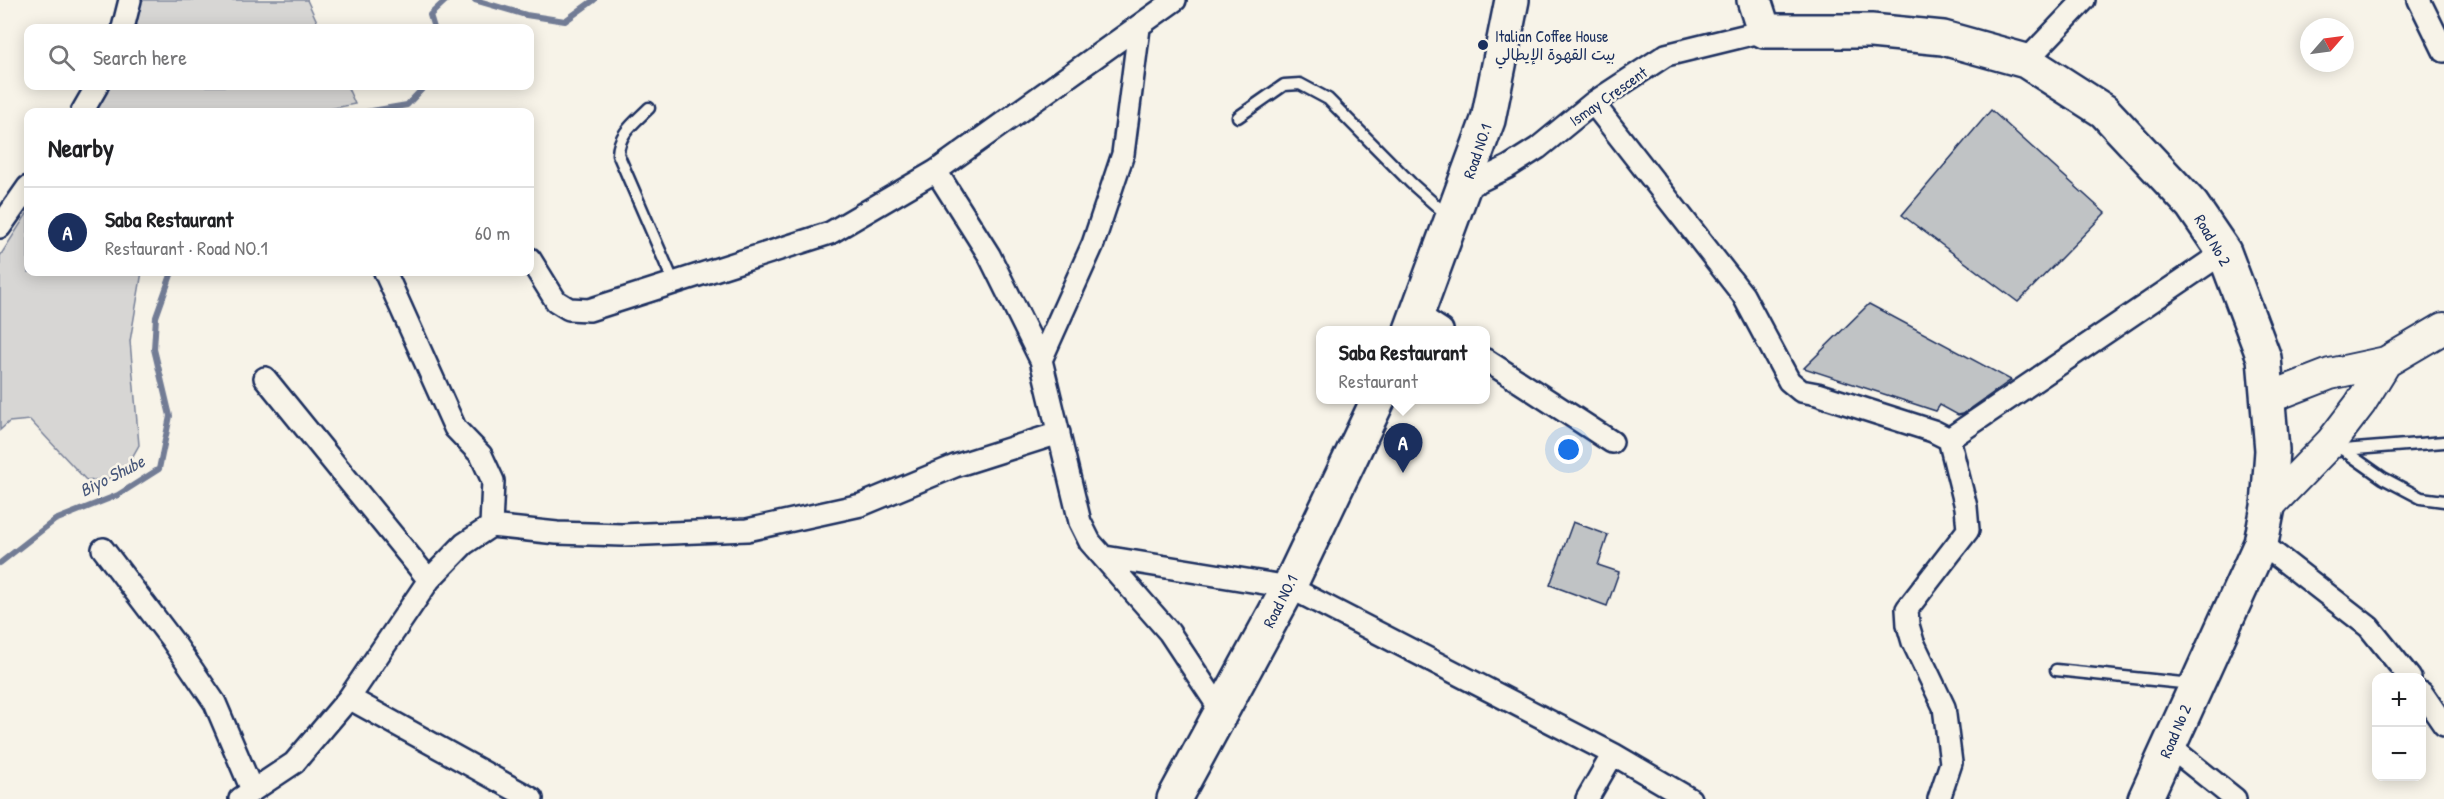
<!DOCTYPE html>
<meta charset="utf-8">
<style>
:root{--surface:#fff;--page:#f2f2f2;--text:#202124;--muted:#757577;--line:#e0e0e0;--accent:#1b2f5e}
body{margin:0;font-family:"Patrick Hand","Playpen Sans Arabic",sans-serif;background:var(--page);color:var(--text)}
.controls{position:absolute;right:18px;bottom:18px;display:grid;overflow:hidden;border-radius:12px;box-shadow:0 3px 15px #0003}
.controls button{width:54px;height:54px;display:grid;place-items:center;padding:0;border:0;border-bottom:2px solid var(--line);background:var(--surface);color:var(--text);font:30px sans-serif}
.compass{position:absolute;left:2300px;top:18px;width:54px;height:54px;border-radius:50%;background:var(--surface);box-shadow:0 3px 15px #0003;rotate:62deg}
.you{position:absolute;left:1569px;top:450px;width:21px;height:21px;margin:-15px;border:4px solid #fff;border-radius:50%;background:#1a73e8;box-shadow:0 0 0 9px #1a73e833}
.badge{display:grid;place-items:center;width:39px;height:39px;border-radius:50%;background:var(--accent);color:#fff;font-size:20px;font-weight:700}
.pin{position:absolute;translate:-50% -50px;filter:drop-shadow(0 2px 3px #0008)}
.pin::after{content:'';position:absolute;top:32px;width:21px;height:18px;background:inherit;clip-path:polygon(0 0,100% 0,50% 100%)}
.popup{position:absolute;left:1316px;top:326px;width:174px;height:78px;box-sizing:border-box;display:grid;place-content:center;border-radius:12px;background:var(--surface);filter:drop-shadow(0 2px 4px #0005);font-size:20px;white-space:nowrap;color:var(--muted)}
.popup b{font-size:22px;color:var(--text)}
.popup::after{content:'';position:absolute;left:50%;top:100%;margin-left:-12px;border:12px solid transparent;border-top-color:var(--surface)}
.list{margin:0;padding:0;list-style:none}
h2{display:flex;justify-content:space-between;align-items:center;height:78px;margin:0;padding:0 24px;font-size:26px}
h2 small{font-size:20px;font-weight:400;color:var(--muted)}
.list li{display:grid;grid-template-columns:39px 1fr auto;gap:18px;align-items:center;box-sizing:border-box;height:90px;padding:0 24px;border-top:2px solid var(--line)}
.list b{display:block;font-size:22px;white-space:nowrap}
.list p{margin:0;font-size:20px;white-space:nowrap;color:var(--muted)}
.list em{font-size:20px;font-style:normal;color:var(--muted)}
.icon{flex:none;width:33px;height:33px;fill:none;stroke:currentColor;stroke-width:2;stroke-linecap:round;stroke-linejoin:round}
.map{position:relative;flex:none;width:2444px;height:799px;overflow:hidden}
.search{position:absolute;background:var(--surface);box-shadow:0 3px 15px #0003;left:24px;top:24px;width:510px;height:66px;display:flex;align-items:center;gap:15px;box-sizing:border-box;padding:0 21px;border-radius:12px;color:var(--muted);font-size:22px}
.panel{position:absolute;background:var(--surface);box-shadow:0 3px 15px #0003;left:24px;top:108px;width:510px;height:168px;border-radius:12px}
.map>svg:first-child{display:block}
.green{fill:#d7d6d4;stroke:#798299;stroke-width:1.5}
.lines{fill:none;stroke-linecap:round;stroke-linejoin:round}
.stream{stroke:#727c95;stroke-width:6}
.building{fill:#c0c3c5;stroke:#1b2f5e;stroke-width:1.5}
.lane-casing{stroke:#1b2f5e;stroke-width:15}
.street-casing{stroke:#1b2f5e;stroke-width:26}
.secondary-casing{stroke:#1b2f5e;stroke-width:34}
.primary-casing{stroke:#1b2f5e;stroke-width:38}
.highway-casing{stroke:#1b2f5e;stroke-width:38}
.lane{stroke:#f7f3e8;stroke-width:10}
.street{stroke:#f7f3e8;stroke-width:21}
.secondary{stroke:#f7f3e8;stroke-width:30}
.primary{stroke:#f7f3e8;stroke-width:33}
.highway{stroke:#f7f3e8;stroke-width:33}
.poi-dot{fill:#1b2f5e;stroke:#f7f3e8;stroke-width:2}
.labels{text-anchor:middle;stroke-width:5;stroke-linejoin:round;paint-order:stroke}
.poi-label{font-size:16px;fill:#1b2f5e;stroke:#f7f3e8;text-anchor:start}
.street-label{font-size:16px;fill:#1b2f5e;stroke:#f7f3e8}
.water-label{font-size:18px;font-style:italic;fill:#465679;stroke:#f7f3e8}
</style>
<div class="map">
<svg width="2444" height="799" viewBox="0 0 2444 799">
<rect width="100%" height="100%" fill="#f7f3e8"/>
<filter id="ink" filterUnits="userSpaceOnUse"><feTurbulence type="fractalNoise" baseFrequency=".0167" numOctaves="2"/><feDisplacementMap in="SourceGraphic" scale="12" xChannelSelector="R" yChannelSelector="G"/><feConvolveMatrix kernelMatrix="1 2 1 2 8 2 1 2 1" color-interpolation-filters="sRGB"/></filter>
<g filter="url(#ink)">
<path class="green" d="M136,0h171l13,28h-189l8,-15z
M102,86h245l8,18 -41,8h-225z
M28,212v60h114l-12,69 9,104 -18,32 -34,4 -57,-61 -21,2 -9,8v-174z"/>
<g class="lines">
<path class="stream" d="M475,0l51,15 39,6 29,-21
M434,28l-4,-13 16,-15
M366,112l41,-7 18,-19
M0,563l55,-43 63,-25 41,-26 11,-53 -16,-67 2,-32 16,-45"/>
</g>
<path class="building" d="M1991,110l114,103 -87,89 -116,-87z
M1869,304l142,76 -48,34 -5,1 -18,-10 -4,6 -132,-43z
M1573,522l35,13 -10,30 21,7 -12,34 -57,-21z"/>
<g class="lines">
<g class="lane-casing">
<path id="lane" d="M649,108c-15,15 -30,25 -31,46l56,129
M1238,117l46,-32 16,-1 28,15 83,84 38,34
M2332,442l51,36 38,20 23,3
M2343,450l101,-8
M2056,670l136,14"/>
</g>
<g class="street-casing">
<path id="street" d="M2419,0l25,51
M123,28l7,-28
M2026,61l58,-61
M1593,103l150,192 46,86 12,10 16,3 116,37 16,8 17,68 2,23 -61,79 1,16 5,17 31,65 7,56 -12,36
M82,112l15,-26
M936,171l53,84 52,105 39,162 10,20 79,90 53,80
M1463,189l45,-22 30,-19 55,-45 73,-48 98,-24
M0,227l28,-40
M530,259l26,42 13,8 20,1 241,-77 106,-62 239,-171
M385,272l70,156 26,27 12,26 -2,45
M1419,315l23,15
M1041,360l52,-116 30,-90 16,-126
M1486,360l126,82
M265,378l164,202
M1949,439l275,-187
M2261,543l108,84 41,51
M103,549l69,91 43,63 37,87
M1105,557l184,30 324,167 77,45
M2422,693l22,32
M349,698l183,101
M2169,746l66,53
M240,799l54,-36 55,-65 80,-118 35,-36 27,-18 66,7 65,2 125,-5 114,-25 94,-39 104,-33
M1587,799l26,-45"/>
</g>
<g class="secondary-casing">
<path id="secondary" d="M2268,398l62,-24 56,-12 58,-34
M2268,507l63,-65 29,-38 26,-42"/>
</g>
<g class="primary-casing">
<path id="primary" d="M1754,0l10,31h107l72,7 83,23 78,50 88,94 32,47 40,106 8,92 -4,57 -7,36 -116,256"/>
</g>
<g class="highway-casing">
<path id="highway" d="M1411,330l77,-210 24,-120
M1174,799l115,-212 89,-187"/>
</g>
<use href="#lane" class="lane"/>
<use href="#street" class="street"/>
<use href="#secondary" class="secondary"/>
<use href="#primary" class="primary"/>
<use href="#highway" class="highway"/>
</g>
</g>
<circle class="poi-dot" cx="1483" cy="45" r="6"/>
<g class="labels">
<g class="poi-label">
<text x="1495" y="42">Italian Coffee House<tspan x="1495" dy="18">بيت القهوة الإيطالي</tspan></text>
</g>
<g class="street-label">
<text transform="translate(1608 96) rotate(-35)" y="6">Ismay Crescent</text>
<text transform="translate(1477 151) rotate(-71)" y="6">Road NO.1</text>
<text transform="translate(2213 240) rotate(60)" y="6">Road No 2</text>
<text transform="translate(1280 601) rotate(-63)" y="6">Road NO.1</text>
<text transform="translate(2175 731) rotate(-67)" y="6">Road No 2</text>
</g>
<g class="water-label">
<text transform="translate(112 476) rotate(-27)" y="6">Biyo Shube</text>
</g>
</g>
</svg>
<div class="controls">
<button>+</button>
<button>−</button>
</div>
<svg class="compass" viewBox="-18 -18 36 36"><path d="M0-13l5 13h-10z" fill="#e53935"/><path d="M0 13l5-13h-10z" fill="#757577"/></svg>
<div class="you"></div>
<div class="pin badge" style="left:1403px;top:473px">A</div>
<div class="popup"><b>Saba Restaurant</b>Restaurant</div>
<div class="search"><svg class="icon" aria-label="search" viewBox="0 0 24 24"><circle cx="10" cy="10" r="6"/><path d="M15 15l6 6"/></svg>Search here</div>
<section class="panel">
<h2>Nearby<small></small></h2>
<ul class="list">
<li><span class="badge">A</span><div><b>Saba Restaurant</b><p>Restaurant · Road NO.1</p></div><em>60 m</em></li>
</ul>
</section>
</div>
